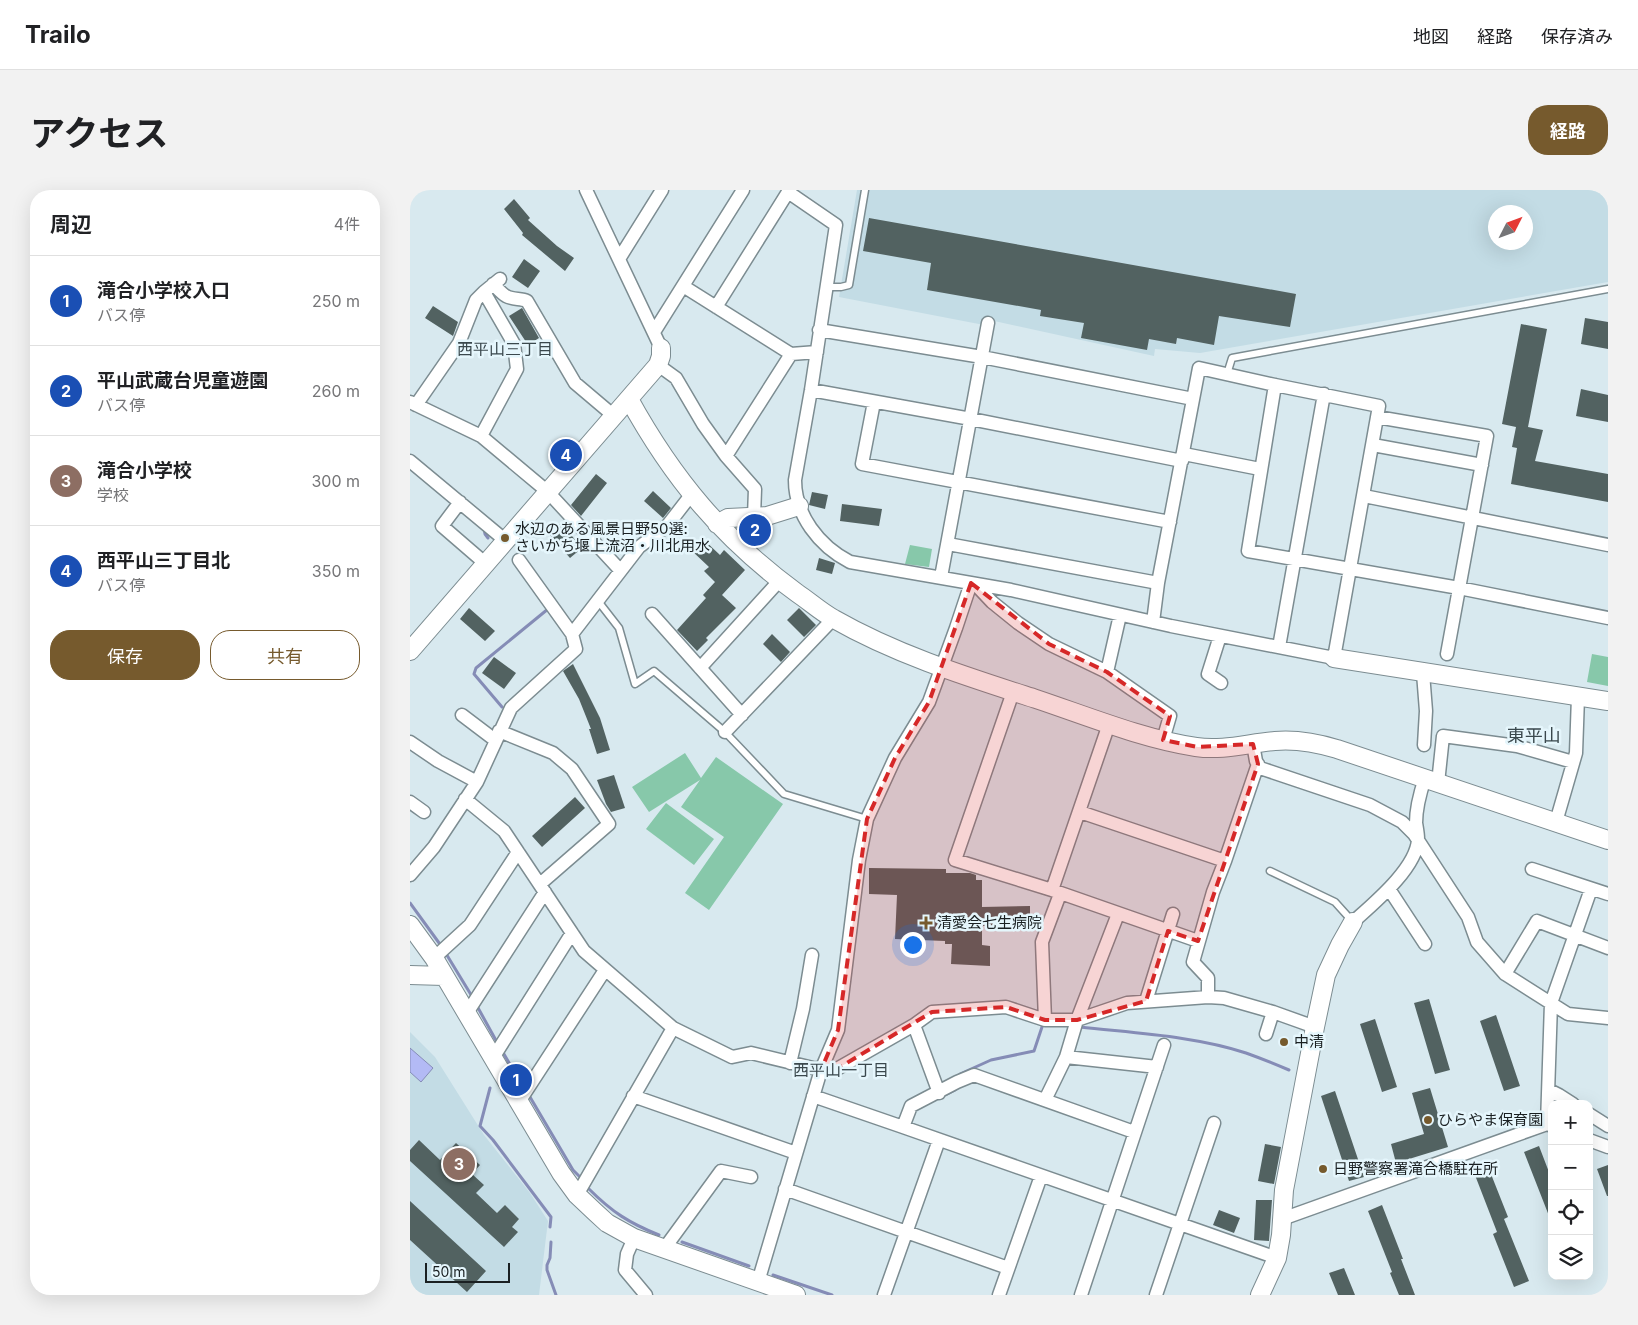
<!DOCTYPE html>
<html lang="ja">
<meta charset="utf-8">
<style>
:root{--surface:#fff;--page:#f2f2f2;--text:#202124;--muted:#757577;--line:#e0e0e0;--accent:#765a2d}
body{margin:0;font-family:Inter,"Noto Sans JP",sans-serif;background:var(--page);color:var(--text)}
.controls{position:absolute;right:15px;bottom:15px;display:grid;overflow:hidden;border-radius:10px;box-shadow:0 5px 20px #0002}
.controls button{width:45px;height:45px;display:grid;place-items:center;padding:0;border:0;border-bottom:1px solid var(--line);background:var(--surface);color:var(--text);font:25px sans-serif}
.compass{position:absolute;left:1078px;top:15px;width:45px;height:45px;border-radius:50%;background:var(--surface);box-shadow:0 5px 20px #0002;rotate:48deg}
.scale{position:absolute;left:15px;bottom:12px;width:85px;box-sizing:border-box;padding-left:5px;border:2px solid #1a2022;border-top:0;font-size:14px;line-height:18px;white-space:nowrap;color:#1a2022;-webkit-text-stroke:4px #e5f6fc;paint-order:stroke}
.you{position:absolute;left:502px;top:754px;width:18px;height:18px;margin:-12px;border:4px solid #fff;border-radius:50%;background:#1a73e8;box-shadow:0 0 0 8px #1a73e833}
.badge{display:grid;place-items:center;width:32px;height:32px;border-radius:50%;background:var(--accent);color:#fff;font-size:16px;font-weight:700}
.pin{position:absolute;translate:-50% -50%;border:2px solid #fff;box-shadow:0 1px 5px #0006}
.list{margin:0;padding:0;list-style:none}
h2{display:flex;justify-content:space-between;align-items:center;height:65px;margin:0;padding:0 20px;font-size:21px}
h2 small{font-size:16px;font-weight:400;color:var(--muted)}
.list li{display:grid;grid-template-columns:32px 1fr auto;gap:15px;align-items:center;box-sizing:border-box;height:90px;padding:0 20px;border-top:1px solid var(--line)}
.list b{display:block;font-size:19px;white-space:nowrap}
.list p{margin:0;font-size:16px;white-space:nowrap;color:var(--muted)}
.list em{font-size:16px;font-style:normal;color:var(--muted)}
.actions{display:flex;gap:10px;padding:15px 20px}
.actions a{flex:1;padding:11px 0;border:1px solid var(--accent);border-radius:20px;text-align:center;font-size:18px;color:var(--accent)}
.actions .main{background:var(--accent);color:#fff}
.icon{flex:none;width:28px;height:28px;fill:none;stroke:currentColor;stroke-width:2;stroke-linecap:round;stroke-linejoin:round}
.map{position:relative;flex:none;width:1198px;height:1105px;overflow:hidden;border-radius:20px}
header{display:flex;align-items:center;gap:30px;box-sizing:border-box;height:70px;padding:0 25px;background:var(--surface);border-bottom:1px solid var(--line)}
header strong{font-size:24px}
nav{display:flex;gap:28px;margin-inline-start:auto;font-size:18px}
.intro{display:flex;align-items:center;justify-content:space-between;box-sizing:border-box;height:120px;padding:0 30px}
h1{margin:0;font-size:35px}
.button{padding:12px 22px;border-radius:20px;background:var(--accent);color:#fff;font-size:18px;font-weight:700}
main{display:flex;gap:30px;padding:0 30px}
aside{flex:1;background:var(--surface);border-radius:20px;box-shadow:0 5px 20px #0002}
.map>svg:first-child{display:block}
.built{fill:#c3dce5;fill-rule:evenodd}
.green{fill:#87c8aa}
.water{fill:#b3baf5;stroke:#858cb6}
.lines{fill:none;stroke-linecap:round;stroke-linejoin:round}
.stream{stroke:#858cb6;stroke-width:3}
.building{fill:#526261}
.lane-casing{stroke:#7c8c91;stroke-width:9}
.street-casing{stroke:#7c8c91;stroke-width:15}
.secondary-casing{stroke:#7c8c91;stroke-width:20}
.lane{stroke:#fff;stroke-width:6}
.street{stroke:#fff;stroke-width:12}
.secondary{stroke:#fff;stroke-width:18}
.marked{fill:#d62828;fill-opacity:0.2;stroke:#d62828;stroke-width:4;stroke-dasharray:10 6;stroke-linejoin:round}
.poi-dot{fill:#765a2d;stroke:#e5f6fc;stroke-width:2}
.labels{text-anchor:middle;stroke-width:5;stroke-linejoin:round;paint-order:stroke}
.poi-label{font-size:15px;fill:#1a2022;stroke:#e5f6fc;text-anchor:start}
.neighbourhood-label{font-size:16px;fill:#3a484d;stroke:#e5f6fc}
.quarter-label{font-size:18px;fill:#3a484d;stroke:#e5f6fc}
</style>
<header>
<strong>Trailo</strong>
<nav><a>地図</a><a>経路</a><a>保存済み</a></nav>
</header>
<div class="intro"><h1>アクセス</h1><a class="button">経路</a></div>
<main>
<aside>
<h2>周辺<small>4件</small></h2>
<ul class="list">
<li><span class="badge" style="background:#1a4fb4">1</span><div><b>滝合小学校入口</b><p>バス停</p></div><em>250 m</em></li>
<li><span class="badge" style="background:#1a4fb4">2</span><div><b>平山武蔵台児童遊園</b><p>バス停</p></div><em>260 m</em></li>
<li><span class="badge" style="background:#8d6e63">3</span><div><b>滝合小学校</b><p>学校</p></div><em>300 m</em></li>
<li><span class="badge" style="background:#1a4fb4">4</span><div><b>西平山三丁目北</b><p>バス停</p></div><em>350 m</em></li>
</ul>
<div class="actions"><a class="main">保存</a><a>共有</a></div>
</aside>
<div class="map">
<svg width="1198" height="1105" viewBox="0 0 1198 1105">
<rect width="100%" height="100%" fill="#d8e9ef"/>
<path class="built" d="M447,0h751v92l-408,71 -45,-4 -1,7 -169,-37 -1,6 -145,-28zM1086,22h30v30h-30z
M0,842l25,25 49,78 46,58 18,28 -9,74h-129z"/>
<path class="green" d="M500,355l22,4 -3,18 -24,-3z
M1182,464l16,3v29l-21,-4z
M275,563l16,25 15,-21 67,47 -74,106 -24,-17 39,-56 -43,-30 19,-27 -51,32 -17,-25z
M256,613l48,36 -20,26 -48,-36z"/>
<path class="water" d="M0,858l23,20 -12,14 -11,-10z"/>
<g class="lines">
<path class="stream" d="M74,339l1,5 3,4
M92,517l-28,-33 2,-6 72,-59 -1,-2
M0,713l32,44
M35,762l28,46
M67,816l21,38
M670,837c52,6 116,9 166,26 14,5 29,11 43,17
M91,859l11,19 -2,1
M102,878l12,18
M550,884l31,-14 43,-9 9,-27 3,1
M80,898l-10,38 13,14 58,77 -1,10
M537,904l8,-4
M120,907l43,73 8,8
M179,999c23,23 40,34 70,46
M141,1052l-1,16 -3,7v5l9,25
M272,1052l67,24
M363,1085l59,20"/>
</g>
<path class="building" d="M104,9l16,19 -2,2 29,26 17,12 -9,13 -43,-36 1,-2 -19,-24z
M459,28l427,76 -6,33 -71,-11 -5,29 -37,-7 -1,6 -27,-5 -2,11 -66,-12 3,-15 -44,-7 1,-6 -114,-20 4,-27 -68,-12z
M114,69l16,12 -12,17 -16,-11z
M23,116l25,16 -5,14 -28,-18z
M112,118l17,30 -11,7 -19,-29z
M1175,128l23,4v27l-27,-5z
M1111,134l26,5 -19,98 15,3 -8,31 73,13v28l-97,-18 6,-36 -5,-1 4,-20 -14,-3z
M1171,199l27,6v27l-32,-6z
M186,284l11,9 -26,33 -10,-11z
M243,301l18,17 -8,10 -19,-17z
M402,302l16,3 -3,14 -16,-4z
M432,314l40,5 -3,17 -39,-5z
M151,333l21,25 -12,10 -21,-24z
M292,348l18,17 4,-5 21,20 -23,25 14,13 -30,30 2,2 -11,11 -20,-21 29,-32 -3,-3 12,-13 -11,-11 5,-4 -18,-17z
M409,368l16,5 -3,11 -16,-4z
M59,418l26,23 -10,10 -25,-22z
M389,418l17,17 -12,12 -17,-17z
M362,444l18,18 -9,10 -18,-18z
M84,467l22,16 -12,16 -22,-16z
M163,474l27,54 10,32 -13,4 -8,-25h2l-12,-30 -16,-28z
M204,585l11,33 -14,4 -5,-8 -9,-24z
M165,607l10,11 -43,39 -10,-11z
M459,678l77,1v4h24l6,2v5h6v27l48,-1v19l-48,1v19l8,1v20l-39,-2 1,-20h-7v-3l-50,-2 2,-44 -28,-1z
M1019,809l21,71 -15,4 -21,-71z
M1086,825l24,71 -16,5 -24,-70z
M965,829l22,68 -15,5 -22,-68z
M1020,898l18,59 -52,16 -5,-19 33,-10 -12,-41z
M925,901l29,86 -15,4 -28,-85z
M9,950l21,20 16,-17 24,22 -8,9 12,11 -8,8 21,20 8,-8 14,14 -7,8 6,5 -14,15 -94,-86v-11z
M855,954l16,3 -7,37 -16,-3z
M1129,956l13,34 -1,41 -27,-69z
M1077,974l21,53 -4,2 25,62 -15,6 -21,-53 4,-2 -24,-62z
M1198,975v31h-1l-10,-27z
M846,1010h16l-3,41 -15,-1z
M0,1011l76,70 -19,21 -57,-52z
M972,1015l21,54h-2l14,36h-16l-9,-22 2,-1 -24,-61z
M809,1020l21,8 -6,15 -21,-8z
M934,1078l11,27h-17l-9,-22z"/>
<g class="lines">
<g class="lane-casing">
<path id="lane" d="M417,97h14l8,-2 16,-95
M817,184l5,-16 376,-69
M188,411l21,27 16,56 19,-13 71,61 59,62 83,25
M860,681l65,31 18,20"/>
</g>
<g class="street-casing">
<path id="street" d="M176,0l75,158
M379,0l-1,2 48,33 -25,165 -16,90c0,35 24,66 55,82l161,28 160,36 163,32 45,-252 -104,-21 -76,-17 -41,215 -5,39
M209,69l43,-69
M83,94c4,4 9,10 13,12 7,4 15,2 21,5l48,82 39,33
M273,96l108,68
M306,117l72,-115
M409,140l163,27 211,42
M244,142l89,-142
M248,175l18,13 27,46 23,32 29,33 -1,28
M865,195l-27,166 211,37 149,30
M401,200l160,29 211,42
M0,212l71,34 67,56 72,78
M464,212l-12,62 308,58
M6,215l43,-62 17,-43 8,-8
M967,227l110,19 -40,218
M71,246l36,-67 -3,-25 -30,-52 16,-13
M963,255l109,20
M774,264l76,15
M316,266l65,-102 26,-2
M0,271l96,80
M954,306l244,49
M50,312l-18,24 44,38
M538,354l210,39
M109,370l53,74
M531,387l47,-254
M566,395l16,17 26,21 31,21 58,28 63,44 -7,24
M242,424l90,101
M810,446l-12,38 13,9
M869,457l45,-253
M290,478l80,-88
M697,482l13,-57
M1013,483l3,38 -2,34
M603,502l-58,168 97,30 146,51
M52,525l33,25
M89,541l54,22 19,16 37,55 -69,60
M315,542l108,-113
M0,552l28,19 39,21
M843,554l3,17 4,7 110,37 32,17 12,12 54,83 9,25 28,32 63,40 40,4
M1028,593l5,-47 74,10 56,16
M55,609l39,32 80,120 89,77 59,29 19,-4 62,15 22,2 79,-45 18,-13 74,-5 39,13h32l50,-17 81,-6 16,1 49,14 42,15
M0,612l14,10
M670,622l145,49
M1146,632l20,-69 2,-56
M1122,679l76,25
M0,685l24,-28 43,-65 34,-74 65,-59 -4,-15 67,-87 28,-21 24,-31
M979,699l36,55
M642,700l57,-166
M943,732c20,-18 64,-54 65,-83 0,-5 -1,-10 -2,-16 0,-15 4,-30 9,-45
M24,768l36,-33 48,-73
M1095,784l32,-53 71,27
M798,807v-19l-15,-16 20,-70 12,-31 33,-97
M736,811l27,-87
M57,823l78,-121
M635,830l-3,-78 18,-48
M504,835l25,68
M856,844l7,-22
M656,867l91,10
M83,868l79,-125
M380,873l13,-54 9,-54
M1139,900l10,5 14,9
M223,906l163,57
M403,906l90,31 8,-21 46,-24 17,-7 160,57
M635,910l21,-43 11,-37 41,-106
M109,912l86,-132
M1179,924l19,12
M1137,934l4,-121 40,-114
M493,937l374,131
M1179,950l19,7
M375,999l223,79
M167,1005l96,-167
M872,1029l265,-95 5,2
M224,1048l-7,16 -2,16 21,25
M254,1059l57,-78 30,6
M348,1092l63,-212 17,-40 21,-170 8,-41 28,-61 34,-56 27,-74 15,-45
M474,1105l55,-155
M589,1105l42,-119
M671,1105l83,-250
M746,1105l58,-172"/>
</g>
<g class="secondary-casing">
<path id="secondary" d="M219,209c44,80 94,140 168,194 12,8 24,19 37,26 63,36 134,58 202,80 51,17 107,40 160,48 27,4 53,-4 79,-6 22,-2 42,2 62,8l271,91
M307,334l11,-6 39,-2 32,-10
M0,461l248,-286 3,-9v-8
M924,468l274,43
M0,735l24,33 127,215 16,22 18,17 12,11 27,15 162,57
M0,785l34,1
M850,1105l17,-37 4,-23 3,-45 31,-163 11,-52 14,-30 13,-23"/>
</g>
<use href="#lane" class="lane"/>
<use href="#street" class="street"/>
<use href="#secondary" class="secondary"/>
</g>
<path class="marked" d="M561,393l78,61 58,28 63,44 -7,24 35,7 55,-3 5,20 -60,177 -30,-10 -22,70 -69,19h-32l-39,-13 -74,5 -97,58h-14l17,-40 29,-211 28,-61 34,-56z"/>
<g class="poi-dot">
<circle cx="95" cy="348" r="5"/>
<path d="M513.5 725.5h5v5h5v5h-5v5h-5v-5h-5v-5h5z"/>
<circle cx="874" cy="852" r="5"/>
<circle cx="1018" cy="930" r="5"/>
<circle cx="913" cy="979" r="5"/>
</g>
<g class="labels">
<g class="poi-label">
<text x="105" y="344">水辺のある風景日野50選:<tspan x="105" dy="17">さいかち堰上流沼・川北用水</tspan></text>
<text x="527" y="738">清愛会七生病院</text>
<text x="884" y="857">中清</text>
<text x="1028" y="935">ひらやま保育園</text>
<text x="923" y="984">日野警察署滝合橋駐在所</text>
</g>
<g class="neighbourhood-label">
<text x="95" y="165">西平山三丁目</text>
<text x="431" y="886">西平山一丁目</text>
</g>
<g class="quarter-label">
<text x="1124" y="552">東平山</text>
</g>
</g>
</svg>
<div class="controls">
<button>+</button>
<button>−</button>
<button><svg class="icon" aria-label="locate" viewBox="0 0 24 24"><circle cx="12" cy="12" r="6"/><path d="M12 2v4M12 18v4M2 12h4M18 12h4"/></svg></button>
<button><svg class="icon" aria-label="layers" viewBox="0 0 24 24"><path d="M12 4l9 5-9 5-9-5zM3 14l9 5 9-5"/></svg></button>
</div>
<svg class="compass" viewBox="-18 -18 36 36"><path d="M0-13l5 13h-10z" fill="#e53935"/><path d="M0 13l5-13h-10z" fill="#757577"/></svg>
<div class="scale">50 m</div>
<div class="you"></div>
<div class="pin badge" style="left:106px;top:890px;background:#1a4fb4">1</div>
<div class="pin badge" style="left:345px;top:340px;background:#1a4fb4">2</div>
<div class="pin badge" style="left:49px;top:974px;background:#8d6e63">3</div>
<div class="pin badge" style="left:156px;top:265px;background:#1a4fb4">4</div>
</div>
</main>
